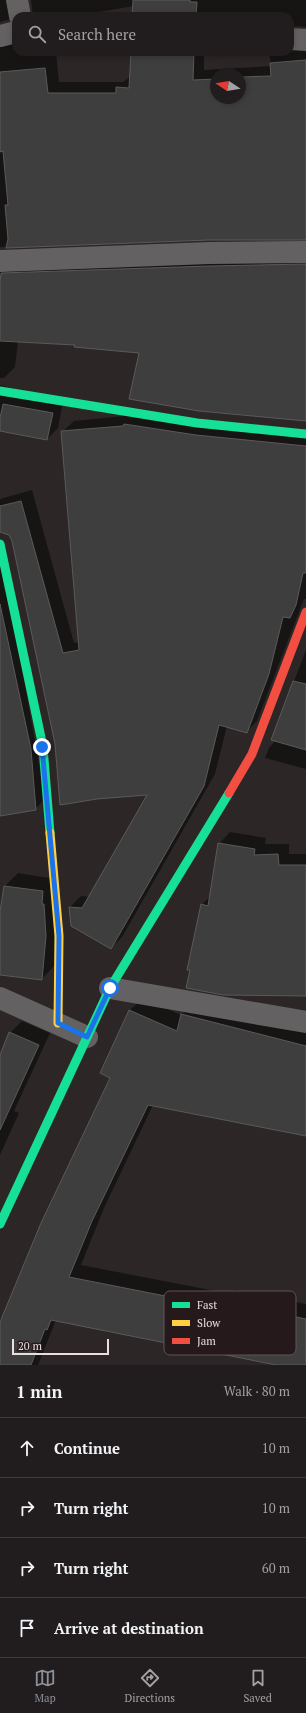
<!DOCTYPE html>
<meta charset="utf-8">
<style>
:root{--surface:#211c1d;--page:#292526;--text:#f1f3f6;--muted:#a2a1a4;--line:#3e3a3b;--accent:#8c9099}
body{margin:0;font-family:"PT Serif",serif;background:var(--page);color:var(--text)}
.compass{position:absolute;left:210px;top:68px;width:36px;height:36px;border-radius:50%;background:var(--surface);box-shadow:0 2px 6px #0003;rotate:282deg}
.scale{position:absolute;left:12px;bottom:10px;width:97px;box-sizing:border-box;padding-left:4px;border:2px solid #e8dfe0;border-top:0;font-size:11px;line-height:14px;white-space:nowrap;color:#e8dfe0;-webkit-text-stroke:3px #25191b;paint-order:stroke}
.stop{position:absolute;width:12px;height:12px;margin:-9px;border:3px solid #1a73e8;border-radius:50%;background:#fff}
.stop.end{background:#1a73e8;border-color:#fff;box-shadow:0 1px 4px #0008}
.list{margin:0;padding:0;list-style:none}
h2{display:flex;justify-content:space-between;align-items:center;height:52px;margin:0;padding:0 16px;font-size:17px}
h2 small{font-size:13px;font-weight:400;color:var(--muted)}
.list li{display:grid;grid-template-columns:26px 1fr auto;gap:12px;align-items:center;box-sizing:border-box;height:60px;padding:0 16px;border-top:1px solid var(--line)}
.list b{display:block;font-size:15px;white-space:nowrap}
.list em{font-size:13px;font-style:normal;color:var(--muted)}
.icon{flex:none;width:22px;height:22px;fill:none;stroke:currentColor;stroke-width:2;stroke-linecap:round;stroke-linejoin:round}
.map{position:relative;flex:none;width:306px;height:1365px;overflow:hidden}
.search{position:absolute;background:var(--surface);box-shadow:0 2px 6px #0003;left:12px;right:12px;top:12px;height:44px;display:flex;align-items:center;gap:10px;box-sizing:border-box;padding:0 14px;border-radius:12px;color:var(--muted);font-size:15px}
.sheet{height:292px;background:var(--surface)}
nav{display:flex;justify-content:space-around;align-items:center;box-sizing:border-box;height:56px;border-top:1px solid var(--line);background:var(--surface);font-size:11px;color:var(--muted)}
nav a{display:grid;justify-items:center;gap:2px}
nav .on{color:var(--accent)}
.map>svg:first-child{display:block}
.shadow{fill:#0007;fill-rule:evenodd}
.building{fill:#3e3e3e;stroke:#5a5a5a}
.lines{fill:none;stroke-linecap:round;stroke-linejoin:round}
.street{stroke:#646162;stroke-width:22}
.fast{stroke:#16e098;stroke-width:9}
.slow{stroke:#ffcf43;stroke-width:9}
.jam{stroke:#f24e42;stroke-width:9}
.route{stroke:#1a73e8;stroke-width:5}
.key{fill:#25191b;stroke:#605456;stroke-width:1}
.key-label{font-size:11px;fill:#e8dfe0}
</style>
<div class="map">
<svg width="306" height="1365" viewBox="0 0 306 1365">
<rect width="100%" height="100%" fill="#2c2627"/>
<path class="shadow" d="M0,0h18l2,9 -12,11 -8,2z
M31,0h275v27l-16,-1v-10h-157l1,-10 -59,10h-42z
M0,30l16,6v16h40l3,30h64l7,-5 2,-25h72v18l67,-4 -2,-14h21v-18l16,6v199l-97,1 -209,7zM216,74h24v24h-24z
M306,254v166l-166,-68 -64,-8 -58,-3 -3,26 -11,11h-4v-123z
M0,385l63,17 -5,26 -11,11 -47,-9z
M134,415l172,20v164h-2l-47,122 -11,11 -19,-6 -12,48 -93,163 -11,11 -39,-23 -2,-18 11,-11 9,1 59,-103 -93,-50 -43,-203 -3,-6 -10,-4v-32l32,-9 42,153 6,-1 -18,-210 12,-11z
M0,542l45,257 -11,11 -34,5z
M306,650v119l-41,-11 4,-10 7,-8 -4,-1z
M230,832l36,6 -1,6h24v10h17v141l-105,-90 10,-9 8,-52z
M18,873l37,6 -1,87 -12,13 -42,-5v-63l5,-25z
M143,998l38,17 13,-13 112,28v105l-153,-30 -49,103 -23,57 150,29 4,-4 71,14v61h-27l-223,-45 -18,45h-38v-46l4,-3 107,-239 -9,-4 28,-63z
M22,1021l28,12 -36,78 5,2 -19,42v-97l10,-25z"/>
<path class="building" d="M133,0h57v2h7l-1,14h-64z
M131,52h63l-1,28 23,-1v19h24v-21l31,-1 -1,-13 36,-3v180h-97l-203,8 2,-9 -3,-34h3l-5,-54 -3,1v-80l45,-4 3,25h68v-6l13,1z
M306,264v157l-107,-10 -70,-12 10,-46 -65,-6 1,-2 -75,-4v-59l1,-9 208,-7z
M3,404l50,9 -6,27 -47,-9v-13z
M124,424l72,11 110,11v127h-3l-7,32 -6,13 -7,-1 -14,57 -22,59 -28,-8 -15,61 -93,163 -40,-23 -2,-19 13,1 65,-113 -50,4 -37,6 -5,-61 -43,-203 -3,-6 -9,-3v-26l21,-5 42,152 16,-3 -18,-219 62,-5z
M0,604l31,145 5,61 -36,6z
M293,681l13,3v66l-35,-10z
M218,843l37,6 -1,6 24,-1 1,11h27v131l-83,-1 -37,-7 4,-18h-3l14,-66 7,2z
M4,886l39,5 -1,13h2l2,32 -4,44 -42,-5v-64z
M129,1010l48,21 4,-17 125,32v90l-158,-31 -56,116 -23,56 152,30 1,-5 84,17v46h-30l-225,-45 -4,10 -2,-1 -14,36h-31v-43l41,-99 69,-145 -10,-5z
M9,1032l30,13 -39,85v-75z"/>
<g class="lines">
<path class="street" d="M17,0l3,16
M0,36l16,-4
M290,39l16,1
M0,261l209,-8 97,-1
M110,988l196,34
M0,998l87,39"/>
<path class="fast" d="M0,391l197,32 109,11
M0,544l43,203 7,86
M0,1224l110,-236 119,-195"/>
<path class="slow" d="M50,833l9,103 -1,87"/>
<path class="jam" d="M229,793l23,-39 54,-142"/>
</g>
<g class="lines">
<path class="route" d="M42,747l17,189 -1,87 29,14 23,-49"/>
</g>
<rect x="164" y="1291" width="132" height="64" rx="6" class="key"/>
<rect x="172" y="1302" width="18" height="6" fill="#16e098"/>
<rect x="172" y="1320" width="18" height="6" fill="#ffcf43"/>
<rect x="172" y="1338" width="18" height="6" fill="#f24e42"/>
<g class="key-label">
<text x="197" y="1309">Fast</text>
<text x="197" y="1327">Slow</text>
<text x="197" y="1345">Jam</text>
</g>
</svg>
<svg class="compass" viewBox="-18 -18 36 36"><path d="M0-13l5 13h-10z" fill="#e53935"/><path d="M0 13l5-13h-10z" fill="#a2a1a4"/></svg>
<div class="scale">20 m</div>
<div class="stop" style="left:110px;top:988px"></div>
<div class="stop end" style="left:42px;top:747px"></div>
<div class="search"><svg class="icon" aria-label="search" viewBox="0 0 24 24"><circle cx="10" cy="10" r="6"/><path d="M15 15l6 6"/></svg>Search here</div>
</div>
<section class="sheet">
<h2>1 min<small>Walk · 80 m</small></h2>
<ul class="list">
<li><svg class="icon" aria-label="ahead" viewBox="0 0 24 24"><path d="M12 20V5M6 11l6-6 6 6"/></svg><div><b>Continue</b></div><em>10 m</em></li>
<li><svg class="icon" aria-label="right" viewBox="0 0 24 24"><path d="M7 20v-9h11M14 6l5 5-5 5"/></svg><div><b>Turn right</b></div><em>10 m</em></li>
<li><svg class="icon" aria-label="right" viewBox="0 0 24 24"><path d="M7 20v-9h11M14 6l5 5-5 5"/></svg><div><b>Turn right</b></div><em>60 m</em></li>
<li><svg class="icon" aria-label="arrive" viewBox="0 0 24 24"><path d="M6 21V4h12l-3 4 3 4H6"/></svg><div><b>Arrive at destination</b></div></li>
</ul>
</section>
<nav>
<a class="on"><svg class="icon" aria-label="map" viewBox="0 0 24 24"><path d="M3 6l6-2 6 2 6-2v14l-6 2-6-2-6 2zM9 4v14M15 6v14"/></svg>Map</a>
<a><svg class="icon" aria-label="directions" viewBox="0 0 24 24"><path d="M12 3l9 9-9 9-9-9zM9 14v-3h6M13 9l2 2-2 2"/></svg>Directions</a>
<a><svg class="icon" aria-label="saved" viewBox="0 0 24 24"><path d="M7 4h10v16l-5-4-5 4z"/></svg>Saved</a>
</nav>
